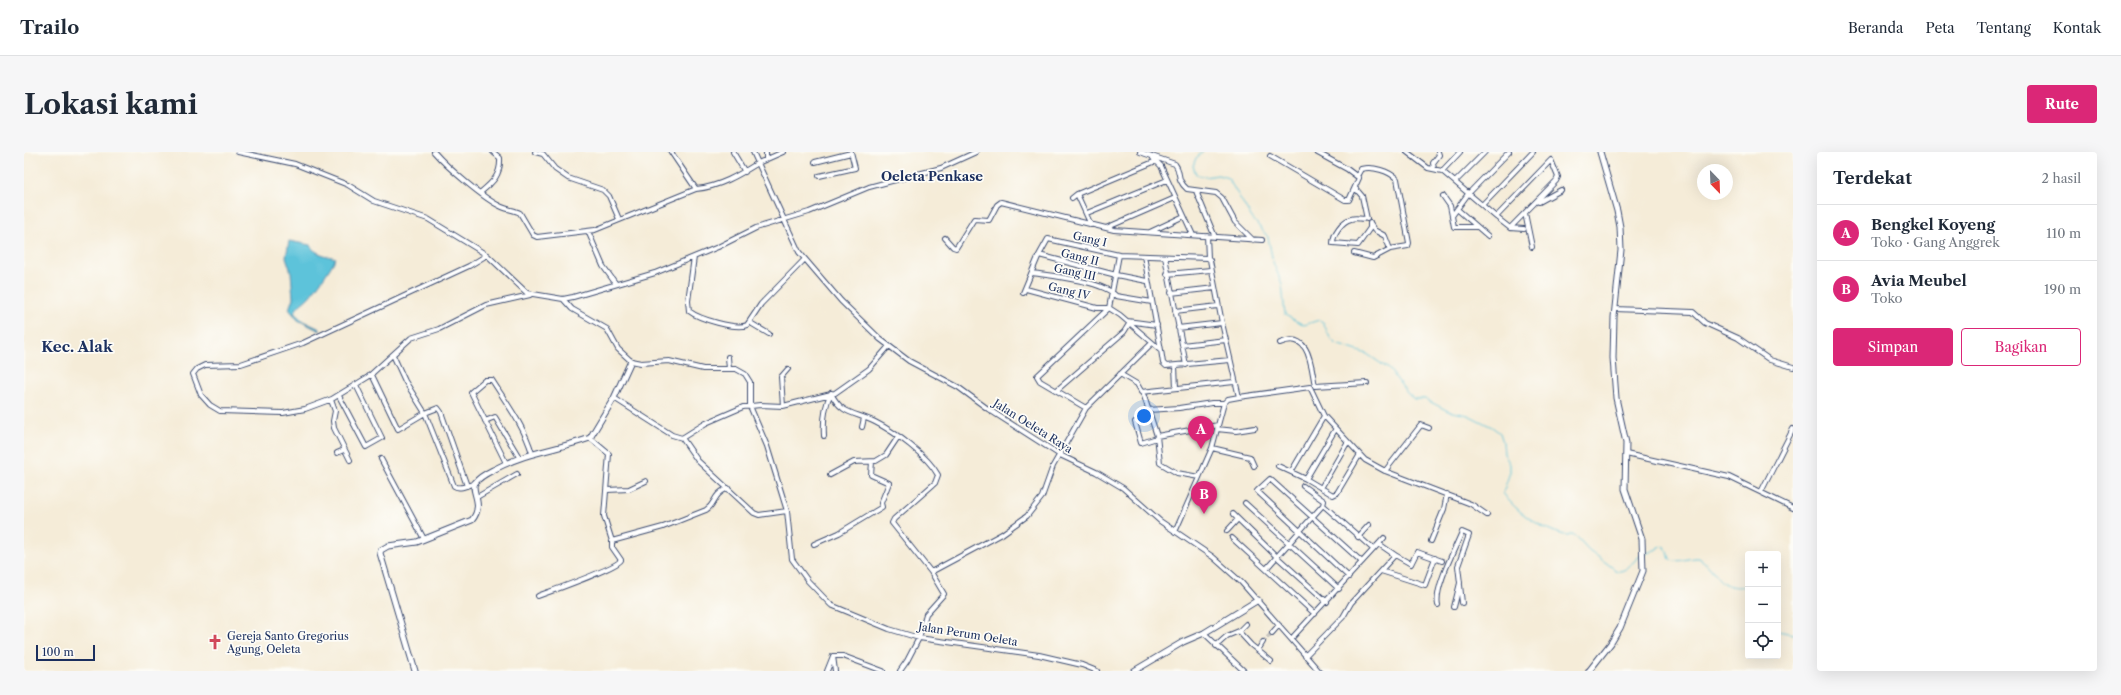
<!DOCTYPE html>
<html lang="id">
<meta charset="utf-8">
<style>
:root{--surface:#fff;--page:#f6f6f7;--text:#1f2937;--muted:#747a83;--line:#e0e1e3;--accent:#db2777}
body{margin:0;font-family:"Libre Caslon Text",serif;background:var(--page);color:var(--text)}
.controls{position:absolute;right:12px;bottom:12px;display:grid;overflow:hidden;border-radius:4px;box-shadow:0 4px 16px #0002}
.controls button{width:36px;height:36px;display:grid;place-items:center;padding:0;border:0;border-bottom:1px solid var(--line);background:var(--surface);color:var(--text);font:20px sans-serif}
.compass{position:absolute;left:1673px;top:12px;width:36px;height:36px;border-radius:50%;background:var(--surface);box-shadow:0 4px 16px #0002;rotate:157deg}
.scale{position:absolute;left:12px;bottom:10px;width:59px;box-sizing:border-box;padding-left:4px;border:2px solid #1b2f5e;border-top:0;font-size:11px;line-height:14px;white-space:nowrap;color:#1b2f5e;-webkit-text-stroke:3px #fdfcf7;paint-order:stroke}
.you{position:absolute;left:1120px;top:264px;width:14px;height:14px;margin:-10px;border:3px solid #fff;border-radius:50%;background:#1a73e8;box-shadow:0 0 0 6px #1a73e833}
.badge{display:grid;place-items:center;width:26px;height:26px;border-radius:50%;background:var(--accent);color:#fff;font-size:13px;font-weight:700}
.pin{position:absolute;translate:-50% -33px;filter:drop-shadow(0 1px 2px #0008)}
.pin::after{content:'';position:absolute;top:21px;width:14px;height:12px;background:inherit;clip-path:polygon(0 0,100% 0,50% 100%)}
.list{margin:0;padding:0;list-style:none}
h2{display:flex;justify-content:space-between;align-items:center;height:52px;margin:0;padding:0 16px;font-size:17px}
h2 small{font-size:13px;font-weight:400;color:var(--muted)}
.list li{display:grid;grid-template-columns:26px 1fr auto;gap:12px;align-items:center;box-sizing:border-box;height:56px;padding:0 16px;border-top:1px solid var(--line)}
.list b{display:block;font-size:15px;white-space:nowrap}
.list p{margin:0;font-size:13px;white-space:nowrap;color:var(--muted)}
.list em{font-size:13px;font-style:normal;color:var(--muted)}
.actions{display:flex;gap:8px;padding:12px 16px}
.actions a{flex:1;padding:9px 0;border:1px solid var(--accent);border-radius:4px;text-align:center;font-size:14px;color:var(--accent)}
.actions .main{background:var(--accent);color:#fff}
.icon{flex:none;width:22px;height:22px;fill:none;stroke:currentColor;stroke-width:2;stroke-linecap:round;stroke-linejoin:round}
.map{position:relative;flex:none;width:1769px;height:519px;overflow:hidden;border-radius:4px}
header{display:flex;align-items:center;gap:24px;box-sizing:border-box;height:56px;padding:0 20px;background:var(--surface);border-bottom:1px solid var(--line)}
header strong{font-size:19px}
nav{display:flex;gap:22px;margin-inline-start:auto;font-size:14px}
.intro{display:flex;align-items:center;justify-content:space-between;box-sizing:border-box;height:96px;padding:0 24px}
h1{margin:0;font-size:28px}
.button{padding:10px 18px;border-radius:4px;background:var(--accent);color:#fff;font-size:14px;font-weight:700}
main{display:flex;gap:24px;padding:0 24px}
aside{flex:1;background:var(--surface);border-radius:4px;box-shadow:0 4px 16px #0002}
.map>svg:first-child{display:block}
.water{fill:#5dc3da;stroke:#3c799c}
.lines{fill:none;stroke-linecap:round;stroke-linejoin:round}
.stream{stroke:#5dc3da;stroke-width:1}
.minor-tunnel{stroke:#c9c6c0;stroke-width:4;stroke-dasharray:4 2;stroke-linecap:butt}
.minor-casing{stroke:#3c4b70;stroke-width:6}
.tertiary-casing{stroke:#3c4b70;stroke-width:7}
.minor{stroke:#fff;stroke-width:4}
.tertiary{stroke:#fff;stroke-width:5}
.labels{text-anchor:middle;stroke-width:3.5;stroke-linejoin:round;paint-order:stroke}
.street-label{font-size:11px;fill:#1b2f5e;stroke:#fdfcf7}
.poi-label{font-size:11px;fill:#1b2f5e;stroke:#fdfcf7;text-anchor:start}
.quarter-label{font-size:13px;font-weight:bold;fill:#1b2f5e;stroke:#fdfcf7}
.district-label{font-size:15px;font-weight:bold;fill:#1b2f5e;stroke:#fdfcf7}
</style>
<header>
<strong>Trailo</strong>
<nav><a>Beranda</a><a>Peta</a><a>Tentang</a><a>Kontak</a></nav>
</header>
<div class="intro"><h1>Lokasi kami</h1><a class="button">Rute</a></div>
<main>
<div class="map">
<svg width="1769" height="519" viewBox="0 0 1769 519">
<rect width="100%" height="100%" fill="#fdfcf7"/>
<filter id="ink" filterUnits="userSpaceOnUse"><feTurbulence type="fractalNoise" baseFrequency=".025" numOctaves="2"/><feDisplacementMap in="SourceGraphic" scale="8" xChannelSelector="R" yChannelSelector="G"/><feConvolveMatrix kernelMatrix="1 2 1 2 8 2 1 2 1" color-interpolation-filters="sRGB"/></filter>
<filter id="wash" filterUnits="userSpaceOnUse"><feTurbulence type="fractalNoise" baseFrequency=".012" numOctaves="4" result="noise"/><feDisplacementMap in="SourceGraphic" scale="16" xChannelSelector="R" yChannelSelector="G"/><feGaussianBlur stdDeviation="0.9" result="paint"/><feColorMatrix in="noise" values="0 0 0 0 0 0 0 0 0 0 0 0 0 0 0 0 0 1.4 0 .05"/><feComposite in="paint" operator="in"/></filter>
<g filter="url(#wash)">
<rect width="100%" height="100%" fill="#f5ecd8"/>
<path class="water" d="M265,89l21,4c4,9 18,11 26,13 -8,14 -17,27 -27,39 -6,6 -11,8 -15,16l9,8 17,8v2l-22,-11 -9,-11 4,-11 -2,-26 -5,-15z"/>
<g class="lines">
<path class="stream" d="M1179,0l-7,6 -3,8 3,8 9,3 13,-2 10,3 24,40 16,19 5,25 9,22 3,31 19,10 15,-5 4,2 7,16 6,6 31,10 22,15 19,25 6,5h11l23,12 20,4 24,12 8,6 3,9 1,12 6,10v8l-7,21c12,18 37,35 58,41 5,2 10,0 15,2l13,14 28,21c11,1 15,-10 23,-15
M1621,402l19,-8 4,6 2,8c10,3 19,-3 29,-2 22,15 16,33 49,28
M1754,479l15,3"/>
</g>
</g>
<g filter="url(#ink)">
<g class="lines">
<path class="minor-tunnel" d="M1239,490l9,-9"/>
<g class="minor-casing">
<path id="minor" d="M214,0l57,12 53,21 26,16 54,18 59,36 40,38 36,6 10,-2 82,-24 63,-26 38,-19 53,-16 60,-25 72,-19 35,-16
M410,0c13,15 51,48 68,55 6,3 13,3 18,6l13,22 4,2 58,-7 101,-41c23,-2 43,-14 62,-26l41,89 42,49 39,38 29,22 49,26 30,22 72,46 36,17 27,16 37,33 53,36 28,25 78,89
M511,0l8,2 12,15 13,9 35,12 6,6 10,23
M647,0l25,37
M709,0l12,20
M729,0l5,11 25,-11
M742,0v7
M1116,0l35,12c7,9 0,14 12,25l29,4 6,5 13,24 18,18
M1383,0l21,16 14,3 40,34 51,-53
M1246,4l75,44h4l10,-22 -12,-9 -31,-17
M1129,6l8,8 32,69
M791,10l36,-9
M1410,17l-1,-6 6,-8 -1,-3
M1418,19l18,-19
M795,24l36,-8 -4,-16
M1431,30l30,-30
M1332,37l6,7 5,23
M1172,39l19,46
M457,40c12,-10 20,-17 19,-34l-7,-6
M1053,42l79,-33
M1419,44l7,10 2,10
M1048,46l5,-4 14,31
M1513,49l2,1 22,-12
M1458,53l14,12 55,-57 7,17 -2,4 -46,47
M1433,57l-5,7 2,11h23
M1063,61l80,-33
M1501,61l7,34
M1472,65l14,11 14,1
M1343,66c-5,2 -10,-1 -16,1 -9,2 -18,15 -18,24l25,2 12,-17v-5
M1347,73l3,5 11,6 5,13
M1082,76l69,-30
M564,79l15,35 13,18
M1126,80l34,-16
M1183,84l1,22
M1464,84l-31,-27 11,-15 41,-42
M921,86l8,9 3,1 18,-29 15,1 8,-15 4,-3 113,28 148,10
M1330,101l19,5 17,-9 18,-3 1,-3 -12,-64c-8,-8 -24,-13 -36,-10l-4,7
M463,103l-18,11 -166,77 -62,21 -36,1 -8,4 -4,5 8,21 9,10 10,6 63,2 22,-4 27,-10 36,-22 43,-39 28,-9 47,-24 44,-10
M1015,103l77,20 31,6
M1120,104l17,94
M670,105l-6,44 1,10c10,8 47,19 58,14l14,-21 43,-44
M1141,105l21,108
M1008,121c20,3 71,8 84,23l36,6
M1143,122l44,-4
M1002,137l71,19h11
M999,141l15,-36 10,-18 71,16 89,3 2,2 12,63 17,74
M1147,141l44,-5
M539,147l9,10 35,20 11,20 13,12 10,2 28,-2 34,8h33l9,5 5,8v24l17,40 20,65 5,48 16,22 23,24 58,24 30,9 120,17 43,10 15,6
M1085,156l11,7 41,35 2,13 3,3 64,-6
M1591,157l78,3 12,11 33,15 32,22 23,7
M1151,159l43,-5
M1103,169l30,4
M725,170l20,12
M1154,176l44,-5
M1256,191c30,-13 31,23 35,43
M1158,193l44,-5
M704,205l1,12
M1151,214l1,22
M1096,222l17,10 7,12 13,40 3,27 17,10 22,4
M348,223l26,54 27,-16 -20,-32 -12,-26
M1291,234l52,-3
M1033,238l67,-58 5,-8
M1117,240l93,-10
M807,241c11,23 25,19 44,29 20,10 53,34 63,53l-3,8 -41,36 -2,4 39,49 13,22 -18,20 -7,24 -12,23 -7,10
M315,244l27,51 16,-9 -26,-53
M590,246l58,37 10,3 24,-15 37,-16 17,-2 23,1 52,-13 34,-24 20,-23
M307,248l4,11 -2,10 1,7 16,32
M759,254l-2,-29 7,-8
M1062,256l-46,-27 -3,-5 72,-68 10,-53
M1124,258l31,-2 33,-5h12
M461,269l10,-4 24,40
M1111,270l6,21 16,-5
M838,275l2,-9
M1193,277l19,2 19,-3
M800,284c-1,-16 0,-29 7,-43
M1133,284l61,-11
M658,286l16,23 56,52 5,2 28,-4
M1188,296l38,9 4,9
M313,301l7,-3
M1602,302l103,23 64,31
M357,307l43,80
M482,311l-35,-71 14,-12h7c15,24 32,46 40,73
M1254,314l28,13 27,16 4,-2 22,-37
M1361,319l36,-46 8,3
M1267,320l33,-56
M806,323l24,-13 22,-1 10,-6 12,-18
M1282,327l29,-49
M443,334l-26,-74 -3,-4 -13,5 29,73c5,4 15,-1 21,-3
M1279,334l21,15 -1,4 50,44
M1297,336l26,-45
M583,338l22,-1 17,-8
M1737,340l32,-63
M453,345l40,-23
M1221,351l94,86
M1209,362l44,43 50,45
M1203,379l11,-12
M1151,380l37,-84 12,-45 4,-4 11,-2 71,-10 14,29 41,44 20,11 86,33 16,11
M1334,385l11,-12
M1208,386l83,76
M588,389l51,-14 43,-17c11,-7 5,-14 22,-22
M1407,389l13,-32 3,-15
M790,392l25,-11 43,-26 -1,-4 8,-20 -18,-8 1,-13
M1371,403l16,9 6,-12 25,9
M1242,417l57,-64
M1357,419l44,14 10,-27
M907,420l71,-38 25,-18 15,-19 11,-31 33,-58 66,-65
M1325,425l-92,-86 13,-12 92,83
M1436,433l2,18
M514,444c13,-5 79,-28 83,-36l-9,-13v-6l-8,-25 5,-62 -19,-16
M1414,453c-4,-17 17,-56 24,-73l7,3 -11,31 2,17 -6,24
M1222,472l-7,7 1,2 11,12 20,16
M1180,481l40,38
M1248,481l7,-8
M1267,487l93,-101
M1192,494l11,-10 12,-5
M1234,498l5,-8
M809,504h10l40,15
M1281,504l38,-39 8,-14 44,-48 -16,-11
M803,519l6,-15 2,15"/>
</g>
<g class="tertiary-casing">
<path id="tertiary" d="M391,519l-35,-118 1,-3 7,-4 29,-4 55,-22c13,-16 -2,-29 3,-37 4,-6 12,-10 18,-13 33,-18 63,-20 97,-32l24,-40 17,-37
M1110,519l49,-29 21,-9 54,-33
M1565,519l22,-28 9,-15 23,-57 -1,-32 -17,-50 1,-46 -10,-45 -3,-40 1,-41 7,-67 -1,-23 -3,-16 -17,-59"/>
</g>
<use href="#minor" class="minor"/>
<use href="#tertiary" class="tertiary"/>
</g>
</g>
<defs>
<g id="church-bare" transform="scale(1.2)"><path d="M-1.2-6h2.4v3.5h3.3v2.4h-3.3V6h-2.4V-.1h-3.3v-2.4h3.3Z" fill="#d1495b" stroke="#fdfcf7" stroke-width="2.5" paint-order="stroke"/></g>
</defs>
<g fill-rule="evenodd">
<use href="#church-bare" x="191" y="490"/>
</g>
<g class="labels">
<g class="street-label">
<text transform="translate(1066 87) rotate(13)" y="4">Gang I</text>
<text transform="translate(1056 105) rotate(14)" y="4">Gang II</text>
<text transform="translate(1051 120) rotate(12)" y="4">Gang III</text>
<text transform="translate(1045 139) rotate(14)" y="4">Gang IV</text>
<text transform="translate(1009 274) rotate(32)" y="4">Jalan Oeleta Raya</text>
<text transform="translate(944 482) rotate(9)" y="4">Jalan Perum Oeleta</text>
</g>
<g class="poi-label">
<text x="203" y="488">Gereja Santo Gregorius<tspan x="203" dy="13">Agung, Oeleta</tspan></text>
</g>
<g class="quarter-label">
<text x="908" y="29">Oeleta Penkase</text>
</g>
<g class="district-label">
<text x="53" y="200">Kec. Alak</text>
</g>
</g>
</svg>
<div class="controls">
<button>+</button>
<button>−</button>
<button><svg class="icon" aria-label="locate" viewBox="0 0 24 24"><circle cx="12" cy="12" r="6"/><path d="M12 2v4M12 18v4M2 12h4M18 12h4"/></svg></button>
</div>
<svg class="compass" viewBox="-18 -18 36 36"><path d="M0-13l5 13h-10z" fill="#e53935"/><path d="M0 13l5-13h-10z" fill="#747a83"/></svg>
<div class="scale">100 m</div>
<div class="you"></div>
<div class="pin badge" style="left:1177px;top:297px">A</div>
<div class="pin badge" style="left:1180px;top:362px">B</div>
</div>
<aside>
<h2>Terdekat<small>2 hasil</small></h2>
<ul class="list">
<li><span class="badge">A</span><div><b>Bengkel Koyeng</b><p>Toko · Gang Anggrek</p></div><em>110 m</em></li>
<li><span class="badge">B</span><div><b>Avia Meubel</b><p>Toko</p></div><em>190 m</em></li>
</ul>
<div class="actions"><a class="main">Simpan</a><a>Bagikan</a></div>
</aside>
</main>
